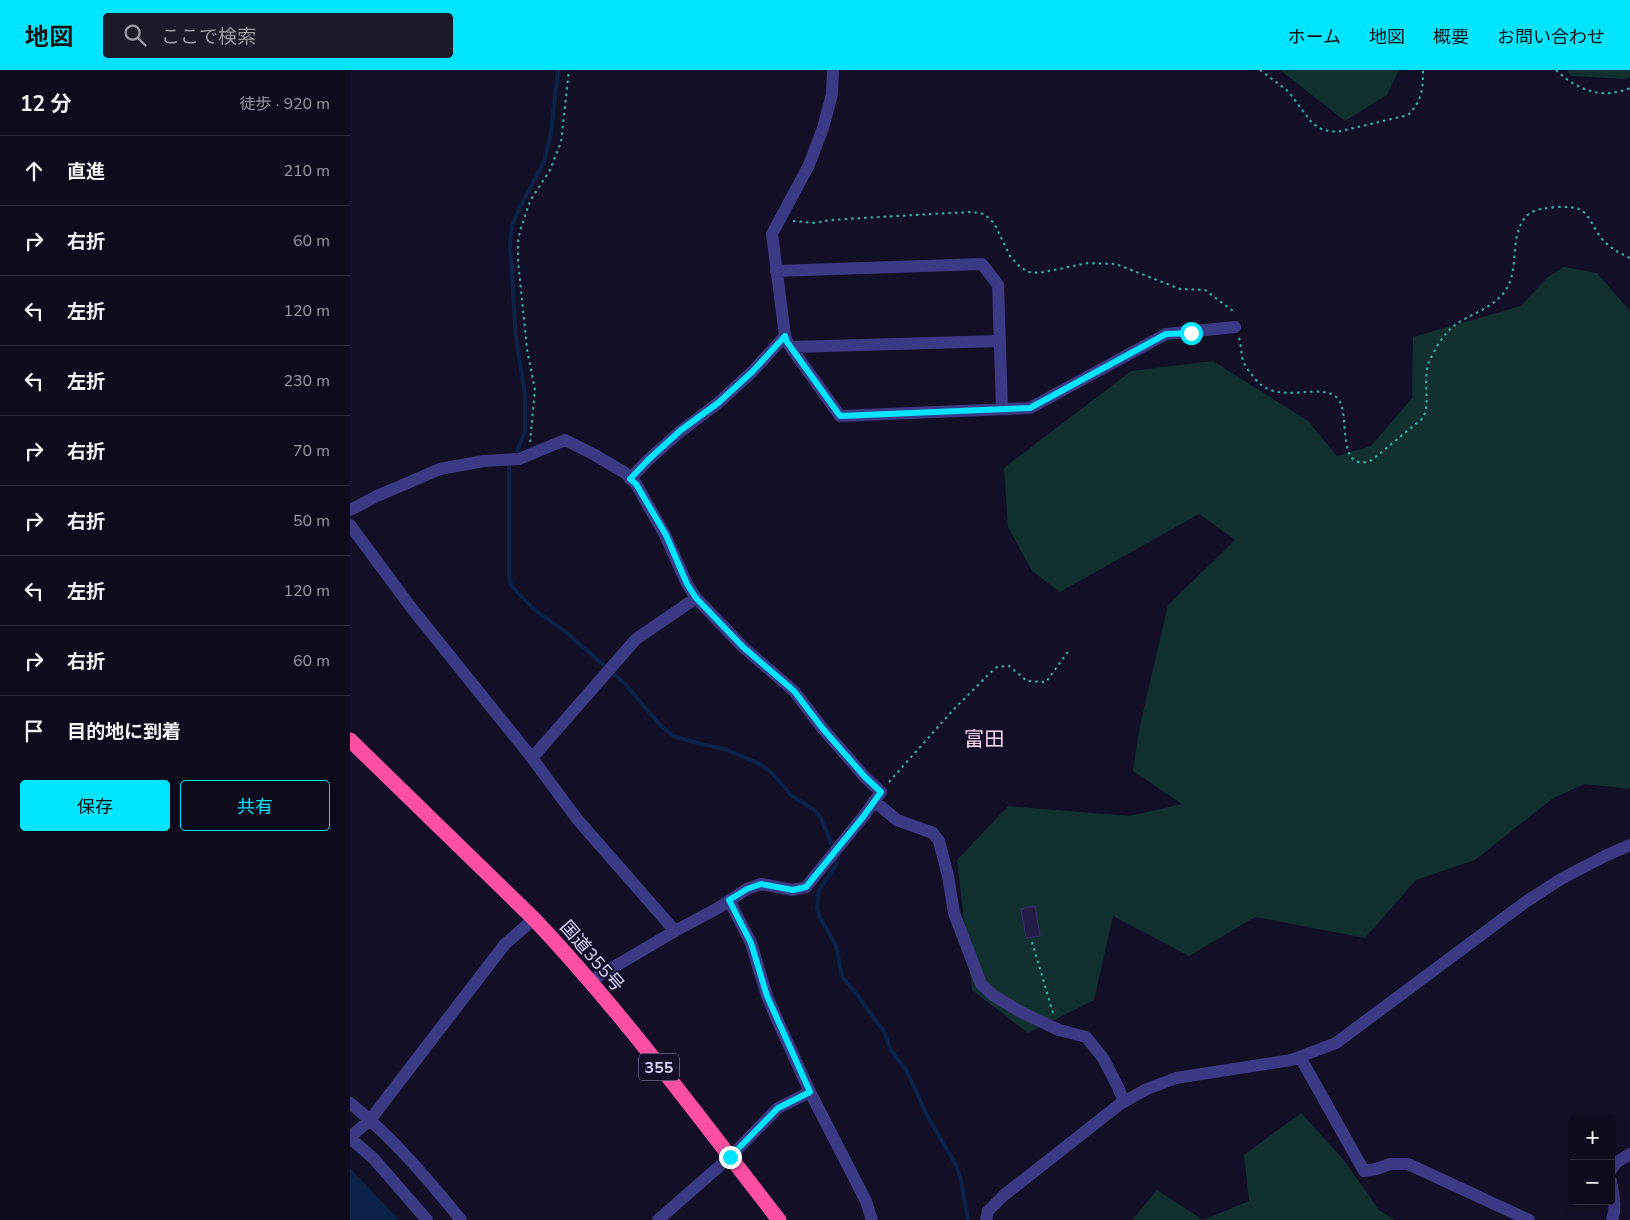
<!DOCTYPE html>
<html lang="ja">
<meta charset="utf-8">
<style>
:root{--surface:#0e0b1c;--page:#1c1929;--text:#f1f3f6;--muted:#9b9ba3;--line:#2e2b3b;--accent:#00e5ff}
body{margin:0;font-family:"Nunito Sans","Noto Sans JP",sans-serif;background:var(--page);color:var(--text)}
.controls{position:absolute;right:15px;bottom:15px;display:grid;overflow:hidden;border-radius:5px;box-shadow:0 2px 12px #0003}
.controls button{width:45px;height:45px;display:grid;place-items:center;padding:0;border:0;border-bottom:1px solid var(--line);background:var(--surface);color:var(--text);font:25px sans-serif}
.stop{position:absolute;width:15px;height:15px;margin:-11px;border:4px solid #00e5ff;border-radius:50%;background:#fff}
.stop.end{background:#00e5ff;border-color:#fff;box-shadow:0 1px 5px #0008}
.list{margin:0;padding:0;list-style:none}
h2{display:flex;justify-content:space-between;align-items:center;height:65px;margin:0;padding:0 20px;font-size:21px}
h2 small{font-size:16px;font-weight:400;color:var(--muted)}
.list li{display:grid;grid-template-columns:32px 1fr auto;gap:15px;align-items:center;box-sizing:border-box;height:70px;padding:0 20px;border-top:1px solid var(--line)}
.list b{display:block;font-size:19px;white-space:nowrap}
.list em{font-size:16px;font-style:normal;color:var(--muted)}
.actions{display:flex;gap:10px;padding:15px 20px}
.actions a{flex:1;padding:11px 0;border:1px solid var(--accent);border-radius:5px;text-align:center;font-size:18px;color:var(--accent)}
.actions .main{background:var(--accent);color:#111}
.icon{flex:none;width:28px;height:28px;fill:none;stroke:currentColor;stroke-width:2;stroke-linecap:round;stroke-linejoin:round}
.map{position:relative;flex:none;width:1280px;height:1150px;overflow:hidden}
header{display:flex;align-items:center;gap:30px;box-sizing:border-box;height:70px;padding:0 25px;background:var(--accent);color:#111}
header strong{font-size:24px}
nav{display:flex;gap:28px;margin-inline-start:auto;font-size:18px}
.search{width:350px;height:45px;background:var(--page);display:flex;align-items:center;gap:12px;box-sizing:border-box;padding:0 18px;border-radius:5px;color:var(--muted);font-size:19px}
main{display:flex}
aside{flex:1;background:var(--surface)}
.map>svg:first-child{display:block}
.green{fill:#12302f}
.water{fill:#0c2248}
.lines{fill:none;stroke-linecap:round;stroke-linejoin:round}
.stream{stroke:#0c2248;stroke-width:4}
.building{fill:#241b47;stroke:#3b2d73}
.path{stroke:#2fb8b0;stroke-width:2;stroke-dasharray:2.5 4;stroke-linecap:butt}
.minor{stroke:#3d3a85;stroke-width:12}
.highway{stroke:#ff4fa3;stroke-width:15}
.route{stroke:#00e5ff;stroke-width:6}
.labels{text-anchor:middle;stroke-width:4;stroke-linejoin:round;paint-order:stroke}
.shield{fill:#130f26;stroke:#9e99be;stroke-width:1}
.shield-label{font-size:16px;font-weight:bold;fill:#d9d4ff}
.street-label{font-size:18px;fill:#d9d4ff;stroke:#130f26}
.quarter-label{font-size:20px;fill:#ffd6f0;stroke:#130f26}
</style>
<header>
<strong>地図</strong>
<div class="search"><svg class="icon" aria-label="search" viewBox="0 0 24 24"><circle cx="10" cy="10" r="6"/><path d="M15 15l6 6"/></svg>ここで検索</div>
<nav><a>ホーム</a><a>地図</a><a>概要</a><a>お問い合わせ</a></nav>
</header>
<main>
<aside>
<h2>12 分<small>徒歩 · 920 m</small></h2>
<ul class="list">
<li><svg class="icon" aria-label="ahead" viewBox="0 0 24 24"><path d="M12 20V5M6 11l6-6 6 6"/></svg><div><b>直進</b></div><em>210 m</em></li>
<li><svg class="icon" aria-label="right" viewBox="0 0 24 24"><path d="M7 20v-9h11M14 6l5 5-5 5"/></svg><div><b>右折</b></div><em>60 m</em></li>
<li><svg class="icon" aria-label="left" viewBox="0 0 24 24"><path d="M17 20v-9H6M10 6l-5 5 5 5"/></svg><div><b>左折</b></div><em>120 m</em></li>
<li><svg class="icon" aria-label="left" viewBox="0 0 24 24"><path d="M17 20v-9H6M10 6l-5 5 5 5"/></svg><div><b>左折</b></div><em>230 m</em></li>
<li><svg class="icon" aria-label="right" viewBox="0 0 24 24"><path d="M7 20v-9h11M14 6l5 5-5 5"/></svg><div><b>右折</b></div><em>70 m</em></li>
<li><svg class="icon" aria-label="right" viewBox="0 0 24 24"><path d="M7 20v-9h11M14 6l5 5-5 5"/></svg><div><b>右折</b></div><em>50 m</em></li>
<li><svg class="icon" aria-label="left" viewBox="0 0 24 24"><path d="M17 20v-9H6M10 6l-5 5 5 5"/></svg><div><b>左折</b></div><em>120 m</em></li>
<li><svg class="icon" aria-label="right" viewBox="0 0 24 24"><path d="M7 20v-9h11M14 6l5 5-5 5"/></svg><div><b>右折</b></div><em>60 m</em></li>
<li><svg class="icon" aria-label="arrive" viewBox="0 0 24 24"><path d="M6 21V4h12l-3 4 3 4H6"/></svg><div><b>目的地に到着</b></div></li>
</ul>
<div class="actions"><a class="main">保存</a><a>共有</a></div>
</aside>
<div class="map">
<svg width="1280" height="1150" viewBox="0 0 1280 1150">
<rect width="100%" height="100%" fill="#130f26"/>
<path class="green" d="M930,0h119l-12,25 -42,26z
M1217,0h63v7l-5,2 -54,-3z
M1214,197l33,6 33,38v478l-46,-5 -32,15 -77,61 -59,20 -51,58 -110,-21 -66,39 -76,-40 -19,84 -66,33 -56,-43 -15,-130 51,-54 122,10 52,-12 -49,-33 6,-41 29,-125 67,-65 -36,-26 -139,78 -28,-21 -24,-44 -4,-59 127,-97 82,-10 95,60 29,35 34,-10 41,-48 1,-61 108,-31 27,-29z
M951,1043l43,47 35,50 16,10h-263l25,-30 46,30 46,-19 -5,-46z"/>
<path class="water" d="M0,1098l49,52h-49z"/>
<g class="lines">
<path class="stream" d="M167,381l8,-19v-38l-9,-56 -6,-94 2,-18 8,-19 24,-45 7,-29 7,-63
M159,397v109l2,9 6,7 18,18 32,23 58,51 35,41 13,11 28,8 23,5 34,14 13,9 20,23 23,15 7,8 11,28
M487,790l-1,5 -17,25 -2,19 3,8 16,29 6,31 13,15 30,41 5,16 16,21 22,47 28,48 5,15 7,40"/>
</g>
<path class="building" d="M685,836l5,30 -14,2 -5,-29z"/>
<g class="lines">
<path class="path" d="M910,0l28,21 24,32 11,7 14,2 71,-17c14,-14 15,-26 15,-45
M1206,0c21,20 46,30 74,18
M443,151l22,2 15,-3 119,-7 24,-1 11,2 10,9 16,33 9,10 9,6 11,1 49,-10 28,1 64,25 25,1 28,21v3
M889,268c2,7 2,15 4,23 3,7 8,13 13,19 24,27 66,0 82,19 13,15 -3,76 34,61l51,-42c8,-15 -1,-38 6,-56 5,-12 15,-29 26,-37 17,-12 41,-18 52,-37 13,-22 1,-58 23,-75 9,-6 39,-8 49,-4 11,5 15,21 23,30 8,9 17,14 28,19
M180,372l5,-52 -8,-41 -9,-88v-19l2,-11 10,-30 20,-31 11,-28 8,-72
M539,712l64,-72 37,-37 7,-6 12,-1 18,15 19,1 24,-33
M682,872l21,71"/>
<path class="minor" d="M483,0l-1,24 -9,34 -14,37 -37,69 13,102 2,6 53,74 190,-8 136,-74 69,-7
M426,201l206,-7 16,21 4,124
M441,277l209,-6
M280,409l18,-19 33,-29 37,-28 34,-31 33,-36
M0,440l27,-14 63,-27 44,-8 35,-2 46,-19 30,15 30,18 11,11 29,51 22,49 9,14 47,49 51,44 29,38 42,48 16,15 -18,25 -57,70 -13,3 -32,-6 -14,5 -29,19 -43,23 -85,50
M0,455l63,85 119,148 45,61 98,112
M182,688l104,-119 60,-41
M524,731l23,19 36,13 6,8 9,35 6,37 27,71 13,12 27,16 38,18 27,7 17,21 15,29 6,15
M379,830l22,43 16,53 12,28 31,68 56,109 6,19
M950,987l64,114 12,-2 14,-5h18l121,56
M0,1033c42,34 77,75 111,117
M0,1067l20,-17 135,-176 29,-25
M0,1068l24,21 53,61
M1261,1100l6,-8 13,-8
M1261,1111c2,14 6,25 1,39
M308,1150l72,-63 48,-49 32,-16
M636,1150l2,-9 15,-15 117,-92 27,-15 29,-11 115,-18 45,-17 188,-140 37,-24 44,-23 25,-11"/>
<path class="highway" d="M0,670l184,179c89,94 166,200 245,301"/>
</g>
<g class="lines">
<path class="route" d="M380,1087l48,-49 32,-16 -43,-96 -16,-53 -22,-43 18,-11 14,-5 32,6 13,-3 57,-70 18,-25 -16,-15 -42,-48 -29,-38 -51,-44 -47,-49 -9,-14 -21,-49 -30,-51 -6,-5 18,-19 33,-30 37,-27 34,-31 33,-36 2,6 53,74 190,-8 136,-74 25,-1"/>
</g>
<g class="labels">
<rect class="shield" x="289" y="983.5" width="40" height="27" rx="4"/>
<g class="shield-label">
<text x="309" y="1003">355</text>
</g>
<g class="street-label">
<text transform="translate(242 886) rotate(49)" y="6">国道355号</text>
</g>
<g class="quarter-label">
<text x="634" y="676">富田</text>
</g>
</g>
</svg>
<div class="controls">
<button>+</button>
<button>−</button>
</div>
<div class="stop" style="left:841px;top:263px"></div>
<div class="stop end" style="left:380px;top:1087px"></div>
</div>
</main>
